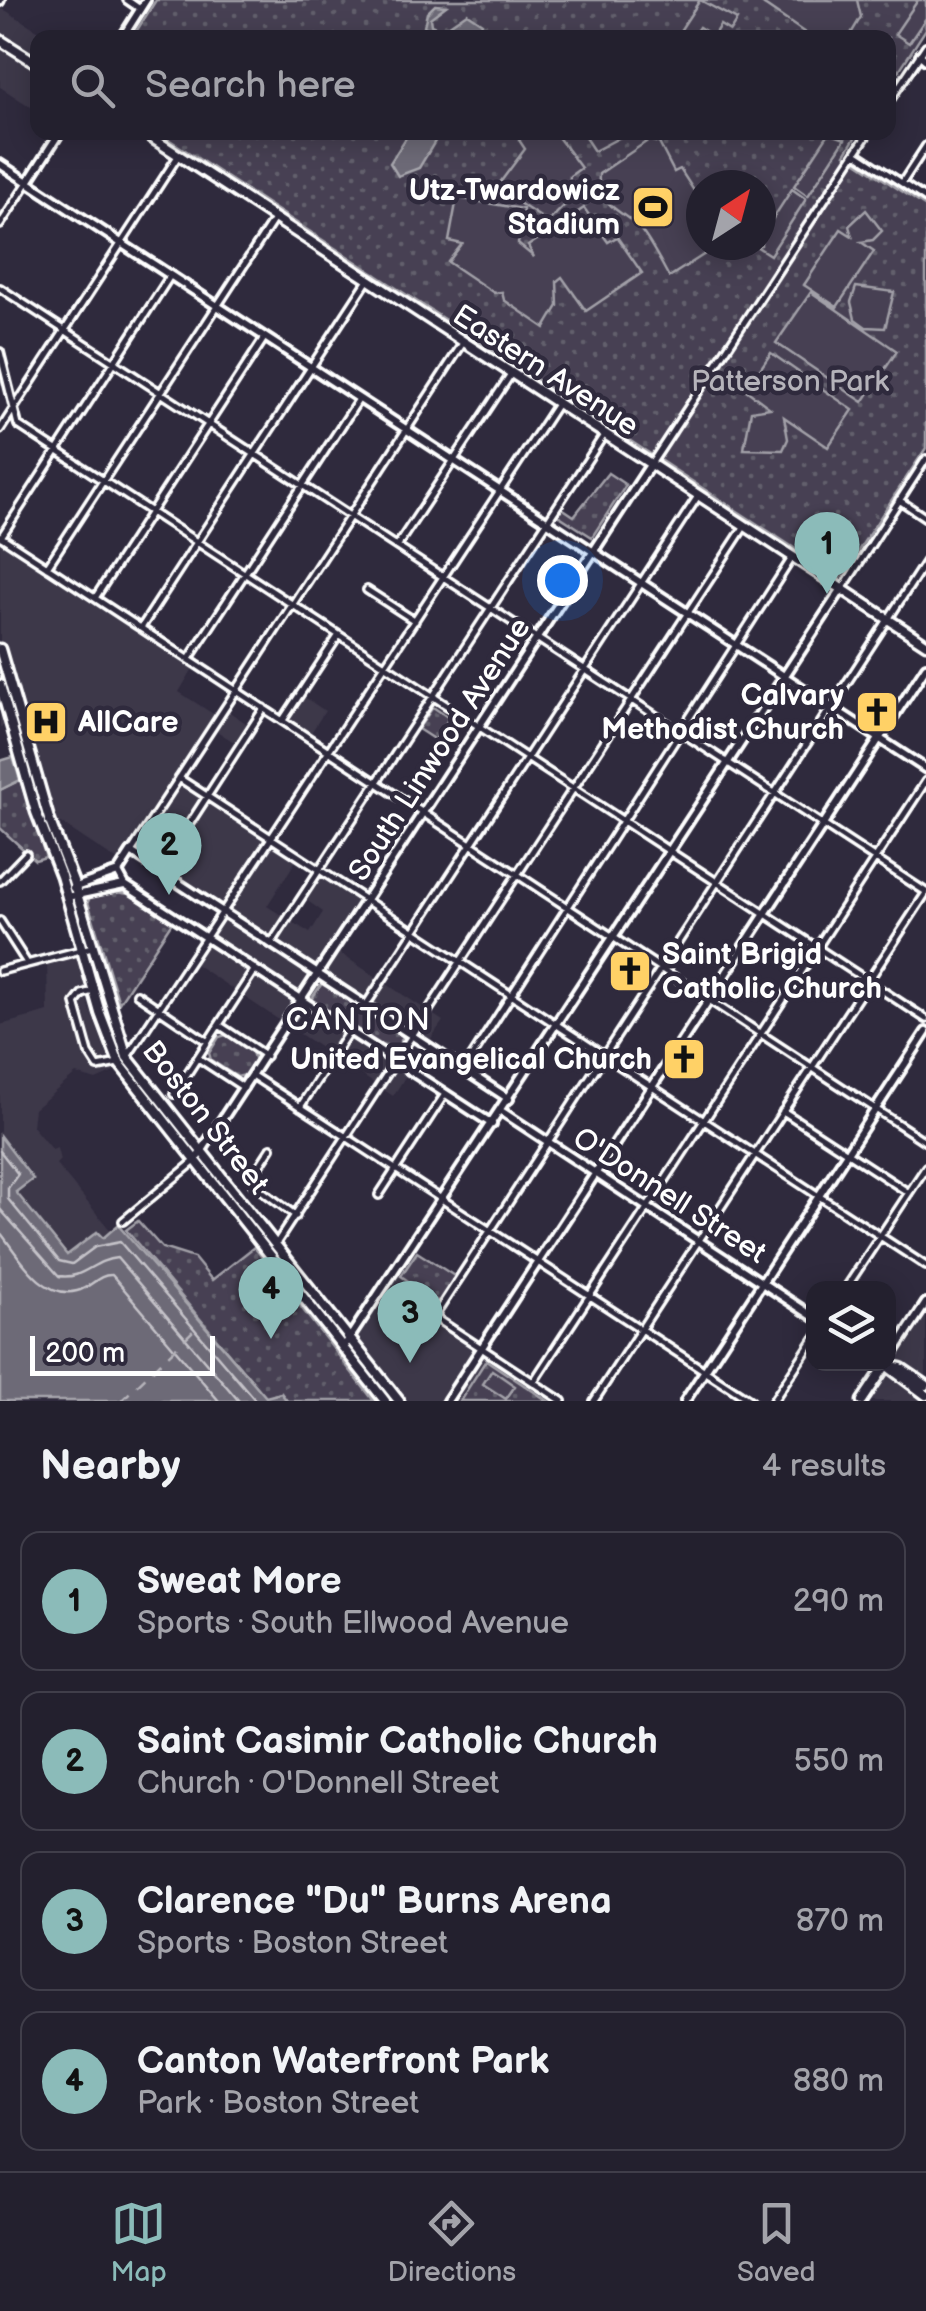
<!DOCTYPE html>
<meta charset="utf-8">
<style>
:root{--surface:#23202e;--page:#2b2836;--text:#f1f3f6;--muted:#a3a3aa;--line:#403e4a;--accent:#8bbbb9}
body{margin:0;font-family:"Balsamiq Sans",sans-serif;background:var(--page);color:var(--text)}
.controls{position:absolute;right:30px;bottom:30px;display:grid;overflow:hidden;border-radius:20px;box-shadow:0 5px 25px #0003}
.controls button{width:90px;height:90px;display:grid;place-items:center;padding:0;border:0;border-bottom:2px solid var(--line);background:var(--surface);color:var(--text);font:50px sans-serif}
.compass{position:absolute;left:686px;top:170px;width:90px;height:90px;border-radius:50%;background:var(--surface);box-shadow:0 5px 25px #0003;rotate:36deg}
.scale{position:absolute;left:30px;bottom:25px;width:185px;box-sizing:border-box;padding-left:10px;border:5px solid #fff;border-top:0;font-size:28px;line-height:35px;white-space:nowrap;color:#fff;-webkit-text-stroke:8px #2f2a3d;paint-order:stroke}
.you{position:absolute;left:562px;top:580px;width:35px;height:35px;margin:-25px;border:8px solid #fff;border-radius:50%;background:#1a73e8;box-shadow:0 0 0 15px #1a73e833}
.badge{display:grid;place-items:center;width:65px;height:65px;border-radius:50%;background:var(--accent);color:#111;font-size:32px;font-weight:700}
.pin{position:absolute;translate:-50% -82px;filter:drop-shadow(0 2px 5px #0008)}
.pin::after{content:'';position:absolute;top:52px;width:35px;height:30px;background:inherit;clip-path:polygon(0 0,100% 0,50% 100%)}
.list{margin:0;padding:0;list-style:none}
h2{display:flex;justify-content:space-between;align-items:center;height:130px;margin:0;padding:0 40px;font-size:42px}
h2 small{font-size:32px;font-weight:400;color:var(--muted)}
.list li{display:grid;grid-template-columns:65px 1fr auto;gap:30px;align-items:center;box-sizing:border-box;height:140px;margin:0 20px 20px;padding:0 20px;border:2px solid var(--line);border-radius:20px}
.list b{display:block;font-size:38px;white-space:nowrap}
.list p{margin:0;font-size:32px;white-space:nowrap;color:var(--muted)}
.list em{font-size:32px;font-style:normal;color:var(--muted)}
.icon{flex:none;width:55px;height:55px;fill:none;stroke:currentColor;stroke-width:2;stroke-linecap:round;stroke-linejoin:round}
.map{position:relative;flex:none;width:926px;height:1401px;overflow:hidden}
.search{position:absolute;background:var(--surface);box-shadow:0 5px 25px #0003;left:30px;right:30px;top:30px;height:110px;display:flex;align-items:center;gap:25px;box-sizing:border-box;padding:0 35px;border-radius:20px;color:var(--muted);font-size:38px}
.sheet{height:770px;background:var(--surface)}
nav{display:flex;justify-content:space-around;align-items:center;box-sizing:border-box;height:140px;border-top:2px solid var(--line);background:var(--surface);font-size:28px;color:var(--muted)}
nav a{display:grid;justify-items:center;gap:5px}
nav .on{color:var(--accent)}
.map>svg:first-child{display:block}
.built{fill:#3c3749}
.park{fill:url(#park-dots);stroke:#a2a0a8;stroke-width:2.5;fill-rule:evenodd}
.pitch{fill:#464152;stroke:#a2a0a8;stroke-width:2.5}
.water{fill:#6d6a77;stroke:#a7a6ad;stroke-width:2.5}
.lines{fill:none;stroke-linecap:round;stroke-linejoin:round}
.shore{stroke:#c5c3c9;stroke-width:2.5}
.ferry{stroke:#b6b4bb;stroke-width:2.5;stroke-dasharray:12 10;stroke-linecap:butt}
.minor-casing{stroke:#fff;stroke-width:12}
.tertiary-casing{stroke:#fff;stroke-width:14}
.primary-casing{stroke:#fff;stroke-width:15}
.minor{stroke:#2f2a3d;stroke-width:5}
.tertiary{stroke:#2f2a3d;stroke-width:6}
.primary{stroke:#2f2a3d;stroke-width:8}
.labels{text-anchor:middle;stroke-width:9;stroke-linejoin:round;paint-order:stroke}
.poi-label{font-size:30px;font-weight:bold;fill:#fff;stroke:#2f2a3d;text-anchor:end}
.street-label{font-size:30px;fill:#fff;stroke:#2f2a3d}
.park-label{font-size:30px;fill:#b5b3ba;stroke:#2f2a3d}
.neighbourhood-label{font-size:32px;letter-spacing:2.5px;fill:#fff;stroke:#2f2a3d}
</style>
<div class="map">
<svg width="926" height="1401" viewBox="0 0 926 1401">
<defs>
<pattern id="park-dots" width="8" height="8" patternUnits="userSpaceOnUse" patternTransform="scale(2.5)"><rect width="8" height="8" fill="#464152"/><path d="M2 2h.1M6 6h.1" fill="none" stroke="#625e6c" stroke-width="1.8" stroke-linecap="round"/></pattern>
</defs>
<rect width="100%" height="100%" fill="#2f2a3d"/>
<filter id="ink" filterUnits="userSpaceOnUse"><feTurbulence type="fractalNoise" baseFrequency=".01" numOctaves="2"/><feDisplacementMap in="SourceGraphic" scale="20" xChannelSelector="R" yChannelSelector="G"/><feConvolveMatrix kernelMatrix="1 2 1 2 8 2 1 2 1" color-interpolation-filters="sRGB"/></filter>
<g filter="url(#ink)">
<path class="built" d="M0,7l49,30 -11,1 -1,73 -37,-24z
M0,538l195,127 -16,27 39,25 7,-8 27,18 -12,19 -28,-18 -33,51 120,77 -32,50 43,27 13,-21 -21,-15 17,-27 47,31 -31,49 108,71 -17,25 -12,-8 -18,24 13,9 -16,25 -201,-134 30,-46 -84,-54 -11,5 -83,-55 -28,-88 -16,3z
M300,694l25,17 -18,28 -26,-16z
M78,953l11,54 25,65 -18,8 -20,-6 -42,35 -2,17 20,24 5,-2 3,12 -4,4 55,67 -9,7 -5,-6 -30,24 -51,-64 14,-20 -30,-36v-111l48,-13 -1,-51z
M411,1248l47,31 -23,36 128,86h-189l-35,-45z
M926,1309v92h-62z"/>
<path class="park" d="M156,0h770v29l-37,57 -1,-48h-756z
M159,133h699l-13,21 81,53v241l-86,130zM701,185h60v60h-60z
M608,473l18,12 -34,52 -34,-22 4,-7 12,8z
M433,707l16,11 -14,22 -17,-11z
M20,780l26,77 -11,3 -35,-32v-38z
M109,891l20,3 43,28 -53,81 -31,-101 2,-6z
M323,982l81,53 -10,19 -84,-53z
M226,1035l26,17 3,9 -10,14 -8,2 -26,-17 -2,-7 10,-16z
M138,1221l24,27 32,10 18,22 42,-33 120,154h-87l-6,-8 -15,5 -140,-168z
M417,1252l39,25 -17,25 -38,-26z
M486,1360l62,41h-88z"/>
<path class="pitch" d="M700,0l37,20 -7,11 -10,-6 -7,11 -14,-9 -7,10h-16z
M757,0h100l4,17 -12,20h-38z
M918,0h8v18l-17,25 -14,-9z
M529,132l26,1 26,35 -11,8 -3,27 -19,19 -52,-34 29,-39 -6,-9z
M582,133h46l-34,18z
M829,133l16,6 -37,57 -14,-10z
M649,140l10,3 15,29 6,-3 18,28 -5,6 8,11v31h18l-50,32c-9,-16 -18,-35 -30,-49 -16,-18 -43,-21 -40,-54z
M792,189l14,10 -36,56 -14,-9 5,-1v-8z
M457,198l66,11 -5,35 16,13 -6,-11 56,-38 24,34 9,-5 25,36 -56,38 -24,-34 -5,4 1,25 -13,22 -41,-28 -2,-8 -8,1 -46,-31 14,-18 -13,-3z
M866,210l16,21 -9,9 -12,2 13,9 -37,56 -33,-22 37,-56 11,7 -3,-10z
M856,287l38,5 -9,36 -19,-1 -11,-8 -4,-17z
M811,292l86,59 -34,51 -87,-59z
M771,353l82,57 -25,37 -44,-30 4,22 -5,11 -39,-1 7,-38 19,-3 -24,-18z
M492,1370l23,16 -9,13 -23,-15z"/>
<path class="water" d="M435,5l11,1 -16,12 1,7 11,5 25,-17 15,10 -3,9 4,5h-49l1,-5 -11,-6 3,-13z
M409,133h31l-21,35 -21,8 -8,-13z
M13,757l7,23 -20,10v-29z
M0,1136l33,43 -17,13 51,63 30,-23 6,6 15,-13 148,172 15,-4 6,8h-287z"/>
<g class="lines">
<path class="shore" d="M0,1151l18,23 -10,14v11l51,62 13,3 23,-17 25,-5 136,159
M0,1209l59,67c24,4 34,-16 58,-18l122,143
M0,1232c19,24 42,68 77,59 14,-3 21,-17 35,-16l107,126"/>
<path class="ferry" d="M121,1401l74,-72"/>
<g class="minor-casing">
<path id="minor" d="M127,0l13,9
M0,2l1,-2
M888,103l38,-57
M856,153l70,46
M902,183l24,-37
M0,225l28,-43
M0,288l926,604
M0,352l18,73 908,594
M0,430l178,-274
M651,464l218,-332
M899,500l27,18
M0,536l926,606
M1,537l169,-261
M397,546l114,-172
M47,567l227,-348
M843,588l83,-129
M367,590l48,31
M95,598l170,-261
M141,628l227,-348
M189,659l170,-260
M283,720l56,-85
M179,778l747,488
M131,852l332,-509
M159,871l105,-163
M0,881l26,-27
M0,921l27,42
M271,944l333,-509
M0,971l92,-24
M93,991l-11,3 -7,9 14,50 9,14 20,-4
M137,994l71,48
M366,1005l332,-509
M219,1025l47,31
M127,1057l430,-653
M198,1058l46,30
M464,1069l328,-511
M253,1076l498,325
M174,1094l81,-125
M300,1107l49,-76
M783,1111l126,82
M271,1148l-17,26 -1,10 43,32
M379,1195l66,-101
M123,1221l72,-60
M276,1244l468,-717
M846,1288l80,-121
M534,1381l392,-600
M562,1401l-128,-84 492,-756
M594,1401l332,-508
M773,1401l41,-62"/>
</g>
<g class="tertiary-casing">
<path id="tertiary" d="M122,38l24,-38
M920,55l6,5
M0,164l926,605
M28,182l32,-50
M118,872l7,13 367,239
M73,888l45,-16 13,-20 378,247
M67,897l57,-12
M501,1111l313,206
M195,1161l455,-696
M343,1348l498,-758
M888,1361l38,-58
M447,1401l479,-734
M685,1401l241,-369"/>
</g>
<g class="primary-casing">
<path id="primary" d="M0,40l38,24
M143,132l783,512
M0,649l49,170 24,62 54,176 272,344
M0,685l36,127 25,64 39,137 19,50 266,338
M886,1365l40,30
M886,1365l15,3 25,17
M862,1401l24,-36"/>
</g>
<use href="#minor" class="minor"/>
<use href="#tertiary" class="tertiary"/>
<use href="#primary" class="primary"/>
</g>
</g>
<defs>
<g id="stadium-square" transform="scale(2.25)"><rect x="-9" y="-9" width="18" height="18" rx="4" fill="#ffd166" stroke="#2f2a3d"/><path d="M0-5a6.5 5 0 1 0 0 10a6.5 5 0 1 0 0-10ZM-3.5-1.8h7v3.6h-7Z" fill="#111"/></g>
<g id="church-square" transform="scale(2.25)"><rect x="-9" y="-9" width="18" height="18" rx="4" fill="#ffd166" stroke="#2f2a3d"/><path d="M-1.2-6h2.4v3.5h3.3v2.4h-3.3V6h-2.4V-.1h-3.3v-2.4h3.3Z" fill="#111"/></g>
<g id="hospital-square" transform="scale(2.25)"><rect x="-9" y="-9" width="18" height="18" rx="4" fill="#ffd166" stroke="#2f2a3d"/><path d="M-5-5h3v3.5h4V-5h3V5h-3V1.5h-4V5h-3Z" fill="#111"/></g>
</defs>
<g fill-rule="evenodd">
<use href="#stadium-square" x="653" y="207"/>
<use href="#church-square" x="877" y="712"/>
<use href="#hospital-square" x="46" y="722"/>
<use href="#church-square" x="630" y="971"/>
<use href="#church-square" x="684" y="1059"/>
</g>
<g class="labels">
<g class="poi-label">
<text x="620" y="200">Utz-Twardowicz<tspan x="620" dy="34">Stadium</tspan></text>
<text x="844" y="705">Calvary<tspan x="844" dy="34">Methodist Church</tspan></text>
<text x="78" y="732" text-anchor="start">AllCare</text>
<text x="662" y="964" text-anchor="start">Saint Brigid<tspan x="662" dy="34">Catholic Church</tspan></text>
<text x="652" y="1069">United Evangelical Church</text>
</g>
<g class="street-label">
<text transform="translate(546 370) rotate(33)" y="10">Eastern Avenue</text>
<text transform="translate(439 749) rotate(-57)" y="10">South Linwood Avenue</text>
<text transform="translate(206 1117) rotate(52)" y="10">Boston Street</text>
<text transform="translate(670 1195) rotate(33)" y="10">O'Donnell Street</text>
</g>
<g class="park-label">
<text x="790" y="391">Patterson Park</text>
</g>
<g class="neighbourhood-label">
<text x="359" y="1030">CANTON</text>
</g>
</g>
</svg>
<div class="controls">
<button><svg class="icon" aria-label="layers" viewBox="0 0 24 24"><path d="M12 4l9 5-9 5-9-5zM3 14l9 5 9-5"/></svg></button>
</div>
<svg class="compass" viewBox="-18 -18 36 36"><path d="M0-13l5 13h-10z" fill="#e53935"/><path d="M0 13l5-13h-10z" fill="#a3a3aa"/></svg>
<div class="scale">200 m</div>
<div class="you"></div>
<div class="pin badge" style="left:827px;top:594px">1</div>
<div class="pin badge" style="left:169px;top:895px">2</div>
<div class="pin badge" style="left:410px;top:1363px">3</div>
<div class="pin badge" style="left:271px;top:1339px">4</div>
<div class="search"><svg class="icon" aria-label="search" viewBox="0 0 24 24"><circle cx="10" cy="10" r="6"/><path d="M15 15l6 6"/></svg>Search here</div>
</div>
<section class="sheet">
<h2>Nearby<small>4 results</small></h2>
<ul class="list">
<li><span class="badge">1</span><div><b>Sweat More</b><p>Sports · South Ellwood Avenue</p></div><em>290 m</em></li>
<li><span class="badge">2</span><div><b>Saint Casimir Catholic Church</b><p>Church · O'Donnell Street</p></div><em>550 m</em></li>
<li><span class="badge">3</span><div><b>Clarence &quot;Du&quot; Burns Arena</b><p>Sports · Boston Street</p></div><em>870 m</em></li>
<li><span class="badge">4</span><div><b>Canton Waterfront Park</b><p>Park · Boston Street</p></div><em>880 m</em></li>
</ul>
</section>
<nav>
<a class="on"><svg class="icon" aria-label="map" viewBox="0 0 24 24"><path d="M3 6l6-2 6 2 6-2v14l-6 2-6-2-6 2zM9 4v14M15 6v14"/></svg>Map</a>
<a><svg class="icon" aria-label="directions" viewBox="0 0 24 24"><path d="M12 3l9 9-9 9-9-9zM9 14v-3h6M13 9l2 2-2 2"/></svg>Directions</a>
<a><svg class="icon" aria-label="saved" viewBox="0 0 24 24"><path d="M7 4h10v16l-5-4-5 4z"/></svg>Saved</a>
</nav>
